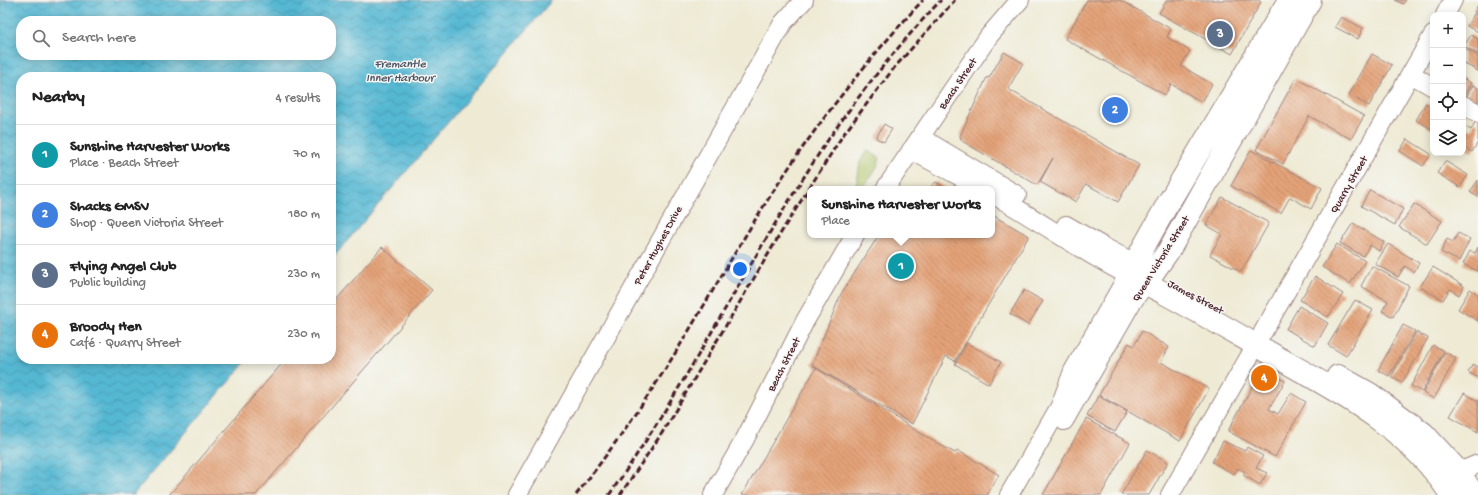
<!DOCTYPE html>
<meta charset="utf-8">
<style>
:root{--surface:#fff;--page:#f6f6f6;--text:#222;--muted:#767676;--line:#e0e0e0;--accent:#d93025}
body{margin:0;font-family:"Gochi Hand",sans-serif;background:var(--page);color:var(--text)}
.controls{position:absolute;right:12px;top:12px;display:grid;overflow:hidden;border-radius:8px;box-shadow:0 2px 10px #0003}
.controls button{width:36px;height:36px;display:grid;place-items:center;padding:0;border:0;border-bottom:1px solid var(--line);background:var(--surface);color:var(--text);font:20px sans-serif}
.you{position:absolute;left:740px;top:269px;width:14px;height:14px;margin:-10px;border:3px solid #fff;border-radius:50%;background:#1a73e8;box-shadow:0 0 0 6px #1a73e833}
.badge{display:grid;place-items:center;width:26px;height:26px;border-radius:50%;background:var(--accent);color:#fff;font-size:13px;font-weight:700}
.pin{position:absolute;translate:-50% -50%;border:2px solid #fff;box-shadow:0 1px 4px #0006}
.popup{position:absolute;left:807px;top:186px;width:188px;height:52px;box-sizing:border-box;display:grid;place-content:center;border-radius:8px;background:var(--surface);filter:drop-shadow(0 1px 3px #0005);font-size:13px;white-space:nowrap;color:var(--muted)}
.popup b{font-size:15px;color:var(--text)}
.popup::after{content:'';position:absolute;left:50%;top:100%;margin-left:-8px;border:8px solid transparent;border-top-color:var(--surface)}
.list{margin:0;padding:0;list-style:none}
h2{display:flex;justify-content:space-between;align-items:center;height:52px;margin:0;padding:0 16px;font-size:17px}
h2 small{font-size:13px;font-weight:400;color:var(--muted)}
.list li{display:grid;grid-template-columns:26px 1fr auto;gap:12px;align-items:center;box-sizing:border-box;height:60px;padding:0 16px;border-top:1px solid var(--line)}
.list b{display:block;font-size:15px;white-space:nowrap}
.list p{margin:0;font-size:13px;white-space:nowrap;color:var(--muted)}
.list em{font-size:13px;font-style:normal;color:var(--muted)}
.icon{flex:none;width:22px;height:22px;fill:none;stroke:currentColor;stroke-width:2;stroke-linecap:round;stroke-linejoin:round}
.map{position:relative;flex:none;width:1478px;height:495px;overflow:hidden}
.search{position:absolute;background:var(--surface);box-shadow:0 2px 10px #0003;left:16px;top:16px;width:320px;height:44px;display:flex;align-items:center;gap:10px;box-sizing:border-box;padding:0 14px;border-radius:16px;color:var(--muted);font-size:15px}
.panel{position:absolute;background:var(--surface);box-shadow:0 2px 10px #0003;left:16px;top:72px;width:320px;height:292px;border-radius:16px}
.map>svg:first-child{display:block}
.green{fill:#afc468;stroke:#7c724a}
.water{fill:url(#water-waves);stroke:#4f6c7f;fill-rule:evenodd}
.lines{fill:none;stroke-linecap:round;stroke-linejoin:round}
.ferry{stroke:#4e5566;stroke-width:1;stroke-dasharray:5 4;stroke-linecap:butt}
.building{fill:url(#building-back-hatch)}
.minor-casing{stroke:#9c8480;stroke-width:20}
.major-casing{stroke:#9c8480;stroke-width:24}
.minor{stroke:#fff;stroke-width:18}
.major{stroke:#fff;stroke-width:22}
.rail{stroke:#4a1f2b;stroke-width:3;stroke-dasharray:6 3;stroke-linecap:butt}
.labels{text-anchor:middle;stroke-width:3;stroke-linejoin:round;paint-order:stroke}
.street-label{font-size:11px;fill:#4a1f2b;stroke:#f6f6f2}
.water-label{font-size:12px;font-style:italic;fill:#4e5566;stroke:#f6f6f2}
</style>
<div class="map">
<svg width="1478" height="495" viewBox="0 0 1478 495">
<defs>
<pattern id="water-waves" width="16" height="10" patternUnits="userSpaceOnUse"><rect width="16" height="10" fill="#54b8d3"/><path d="M0 5q4-4 8 0t8 0" fill="none" stroke="#4895ab"/></pattern>
<pattern id="building-back-hatch" width="6" height="6" patternUnits="userSpaceOnUse"><rect width="6" height="6" fill="#e4a378"/><path d="M-1 5l2 2M0 0l6 6M5-1l2 2" fill="none" stroke="#bb8463"/></pattern>
</defs>
<rect width="100%" height="100%" fill="#f6f6f2"/>
<filter id="ink" filterUnits="userSpaceOnUse"><feTurbulence type="fractalNoise" baseFrequency=".025" numOctaves="2"/><feDisplacementMap in="SourceGraphic" scale="8" xChannelSelector="R" yChannelSelector="G"/><feConvolveMatrix kernelMatrix="1 2 1 2 8 2 1 2 1" color-interpolation-filters="sRGB"/></filter>
<filter id="wash" filterUnits="userSpaceOnUse"><feTurbulence type="fractalNoise" baseFrequency=".012" numOctaves="4" result="noise"/><feDisplacementMap in="SourceGraphic" scale="16" xChannelSelector="R" yChannelSelector="G"/><feGaussianBlur stdDeviation="0.9" result="paint"/><feColorMatrix in="noise" values="0 0 0 0 0 0 0 0 0 0 0 0 0 0 0 0 0 1.4 0 .05"/><feComposite in="paint" operator="in"/></filter>
<g filter="url(#wash)">
<rect width="100%" height="100%" fill="#eeead4"/>
<path class="green" d="M867,150l13,8 -3,9 -14,22h-7l4,-27z"/>
<path class="water" d="M0,0h552l-221,260v-183h-310v282h227l-115,136h-133zM21,21h310v34h-310z"/>
<g class="lines">
<path class="ferry" d="M0,8l7,-8"/>
</g>
<g id="blocks">
<path class="building" d="M1087,0h33l51,29 -4,8 23,14 -9,15 31,18 -10,18 -31,-18 -6,11 -100,-56z
M1167,0h91l3,2 -29,52 -73,-41z
M1395,0h11l-3,4z
M1478,5v9l-4,-2z
M1474,14l4,2v16l-11,-6z
M1341,17l22,11 -5,11 -23,-12z
M1471,35l7,4v15l-14,-8z
M1464,48l14,8v15l-15,-8z
M1004,52l19,11 -15,26 131,76 -21,37 -32,-18 -10,18 -36,-20 13,-24 -16,27 -75,-44 -2,-5 27,-59 2,1z
M1372,54l20,11 -23,41 -20,-11z
M1296,78l68,38 -13,23 -42,-23 -26,48 -27,-14z
M1463,78l8,5 -8,14z
M1473,85l5,3v18l-13,-7z
M1426,103l7,5v22l-17,-10z
M1475,122l3,2v18l-6,10 -9,-5v-22l8,5z
M884,124l8,5 -8,13 -8,-4z
M1407,139l24,15 -8,12 -23,-15z
M1251,150l71,38 -11,21 -21,-12 -9,16 -50,-27z
M1445,161l23,14 -8,12 -23,-14z
M1478,180v17l-8,-5z
M936,182l12,7h-20z
M1370,190l33,19 -8,16 -34,-19z
M1222,197l47,26 -28,49 -31,-17 12,-21 -16,-9z
M1414,204l28,17 -15,23 -28,-17z
M992,215l37,21 -74,125 -9,-5 -34,68 -100,-59 29,-71 38,-59h113z
M1353,223l31,19 -5,9 -9,-6 -7,11 -23,-13z
M1458,233l12,6 -11,22 -18,-9 6,-13 6,3z
M1337,244l28,17 -15,23 -28,-17z
M1388,244l31,19 -5,9 -9,-6 -7,11 -23,-13z
M382,247l50,43 -176,205h-87l117,-136h45v-53z
M1478,247v24l-15,-7 7,-13 5,2z
M1372,266l37,20 -16,31 -11,-6 6,-10 -27,-15z
M1433,267l31,19 -5,9 -9,-6 -7,11 -23,-13z
M1315,276l28,18 -15,23 -28,-17z
M1470,289l8,5v27l-20,-12z
M1024,290l19,11 -15,24 -18,-11z
M1355,300l18,10 -27,46 -18,-11z
M1299,306l29,17 -13,23 -29,-17z
M1403,325l12,6 -26,45 -11,-6z
M1142,331l27,16 -8,15 48,27 -29,52 -81,-46 30,-52 5,3z
M1416,332l12,6 -26,45 -11,-6z
M967,343l34,19 -12,22 -34,-20z
M1433,345l11,6 -22,41 -11,-6z
M1445,352l11,6 -22,41 -11,-6z
M1473,364l5,3v11l-10,-6z
M816,368l114,71 25,14 2,-3 42,25 -12,20h-245z
M1262,369l23,12 -16,28 9,5 13,-21 15,9 -31,55 -47,-26z
M1464,393l14,8v31l-28,-16z
M1098,396l29,16 -12,20 -28,-16z
M1086,419l44,24 -29,52h-58z
M1223,441l22,10 2,-4 16,9 -7,12 11,5 -7,12 -17,-10 2,-3 -7,-4 -4,6 -22,-12z
M1147,450l21,12 -19,33h-28z"/>
</g>
</g>
<g filter="url(#ink)">
<use href="#blocks" fill-opacity="0" stroke="#9c8480" stroke-width="1"/>
<g class="lines">
<g class="minor-casing">
<path id="minor" d="M1445,15l8,-15
M1411,74l22,13
M1463,105l15,8
M920,137l97,58
M911,150l72,39
M885,189l104,-153 31,-36
M992,194c46,25 88,57 136,81l-55,96 -13,35 -51,89
M1066,225l36,21 32,17
M1263,332l170,-297
M1064,421l67,-117 14,-20
M1448,480l11,-8 19,-8
M517,495l266,-472 21,-23
M713,495l32,-56 60,-118 50,-86
M1170,495l86,-150"/>
</g>
<g class="major-casing">
<path id="major" d="M1289,0l-122,205 -39,70c12,6 25,12 38,19 37,20 74,42 111,63 65,37 134,73 174,138
M1145,284l24,-34 141,-250
M1338,376l32,18 53,39 36,39 15,23"/>
</g>
<use href="#minor" class="minor"/>
<use href="#major" class="major"/>
<path class="rail" d="M576,495c39,-50 76,-103 109,-158 31,-51 60,-103 93,-153 43,-66 92,-127 145,-184
M609,495c75,-105 132,-221 202,-329 38,-60 82,-115 130,-166
M620,495l42,-62 123,-207 58,-91 51,-67 61,-68"/>
</g>
</g>
<g class="labels">
<g class="street-label">
<text transform="translate(957 83) rotate(-56)" y="4">Beach Street</text>
<text transform="translate(1348 184) rotate(-60)" y="4">Quarry Street</text>
<text transform="translate(657 245) rotate(-61)" y="4">Peter Hughes Drive</text>
<text transform="translate(1160 258) rotate(-58)" y="4">Queen Victoria Street</text>
<text transform="translate(1196 296) rotate(28)" y="4">James Street</text>
<text transform="translate(783 364) rotate(-63)" y="4">Beach Street</text>
</g>
<g class="water-label">
<text x="400" y="67">Fremantle<tspan x="400" dy="14">Inner Harbour</tspan></text>
</g>
</g>
</svg>
<div class="controls">
<button>+</button>
<button>−</button>
<button><svg class="icon" aria-label="locate" viewBox="0 0 24 24"><circle cx="12" cy="12" r="6"/><path d="M12 2v4M12 18v4M2 12h4M18 12h4"/></svg></button>
<button><svg class="icon" aria-label="layers" viewBox="0 0 24 24"><path d="M12 4l9 5-9 5-9-5zM3 14l9 5 9-5"/></svg></button>
</div>
<div class="you"></div>
<div class="pin badge" style="left:901px;top:266px;background:#0f9aa8">1</div>
<div class="popup"><b>Sunshine Harvester Works</b>Place</div>
<div class="pin badge" style="left:1115px;top:110px;background:#3f7fe0">2</div>
<div class="pin badge" style="left:1220px;top:34px;background:#5c6f8a">3</div>
<div class="pin badge" style="left:1264px;top:378px;background:#e8710a">4</div>
<div class="search"><svg class="icon" aria-label="search" viewBox="0 0 24 24"><circle cx="10" cy="10" r="6"/><path d="M15 15l6 6"/></svg>Search here</div>
<section class="panel">
<h2>Nearby<small>4 results</small></h2>
<ul class="list">
<li><span class="badge" style="background:#0f9aa8">1</span><div><b>Sunshine Harvester Works</b><p>Place · Beach Street</p></div><em>70 m</em></li>
<li><span class="badge" style="background:#3f7fe0">2</span><div><b>Shacks GMSV</b><p>Shop · Queen Victoria Street</p></div><em>180 m</em></li>
<li><span class="badge" style="background:#5c6f8a">3</span><div><b>Flying Angel Club</b><p>Public building</p></div><em>230 m</em></li>
<li><span class="badge" style="background:#e8710a">4</span><div><b>Broody Hen</b><p>Café · Quarry Street</p></div><em>230 m</em></li>
</ul>
</section>
</div>
